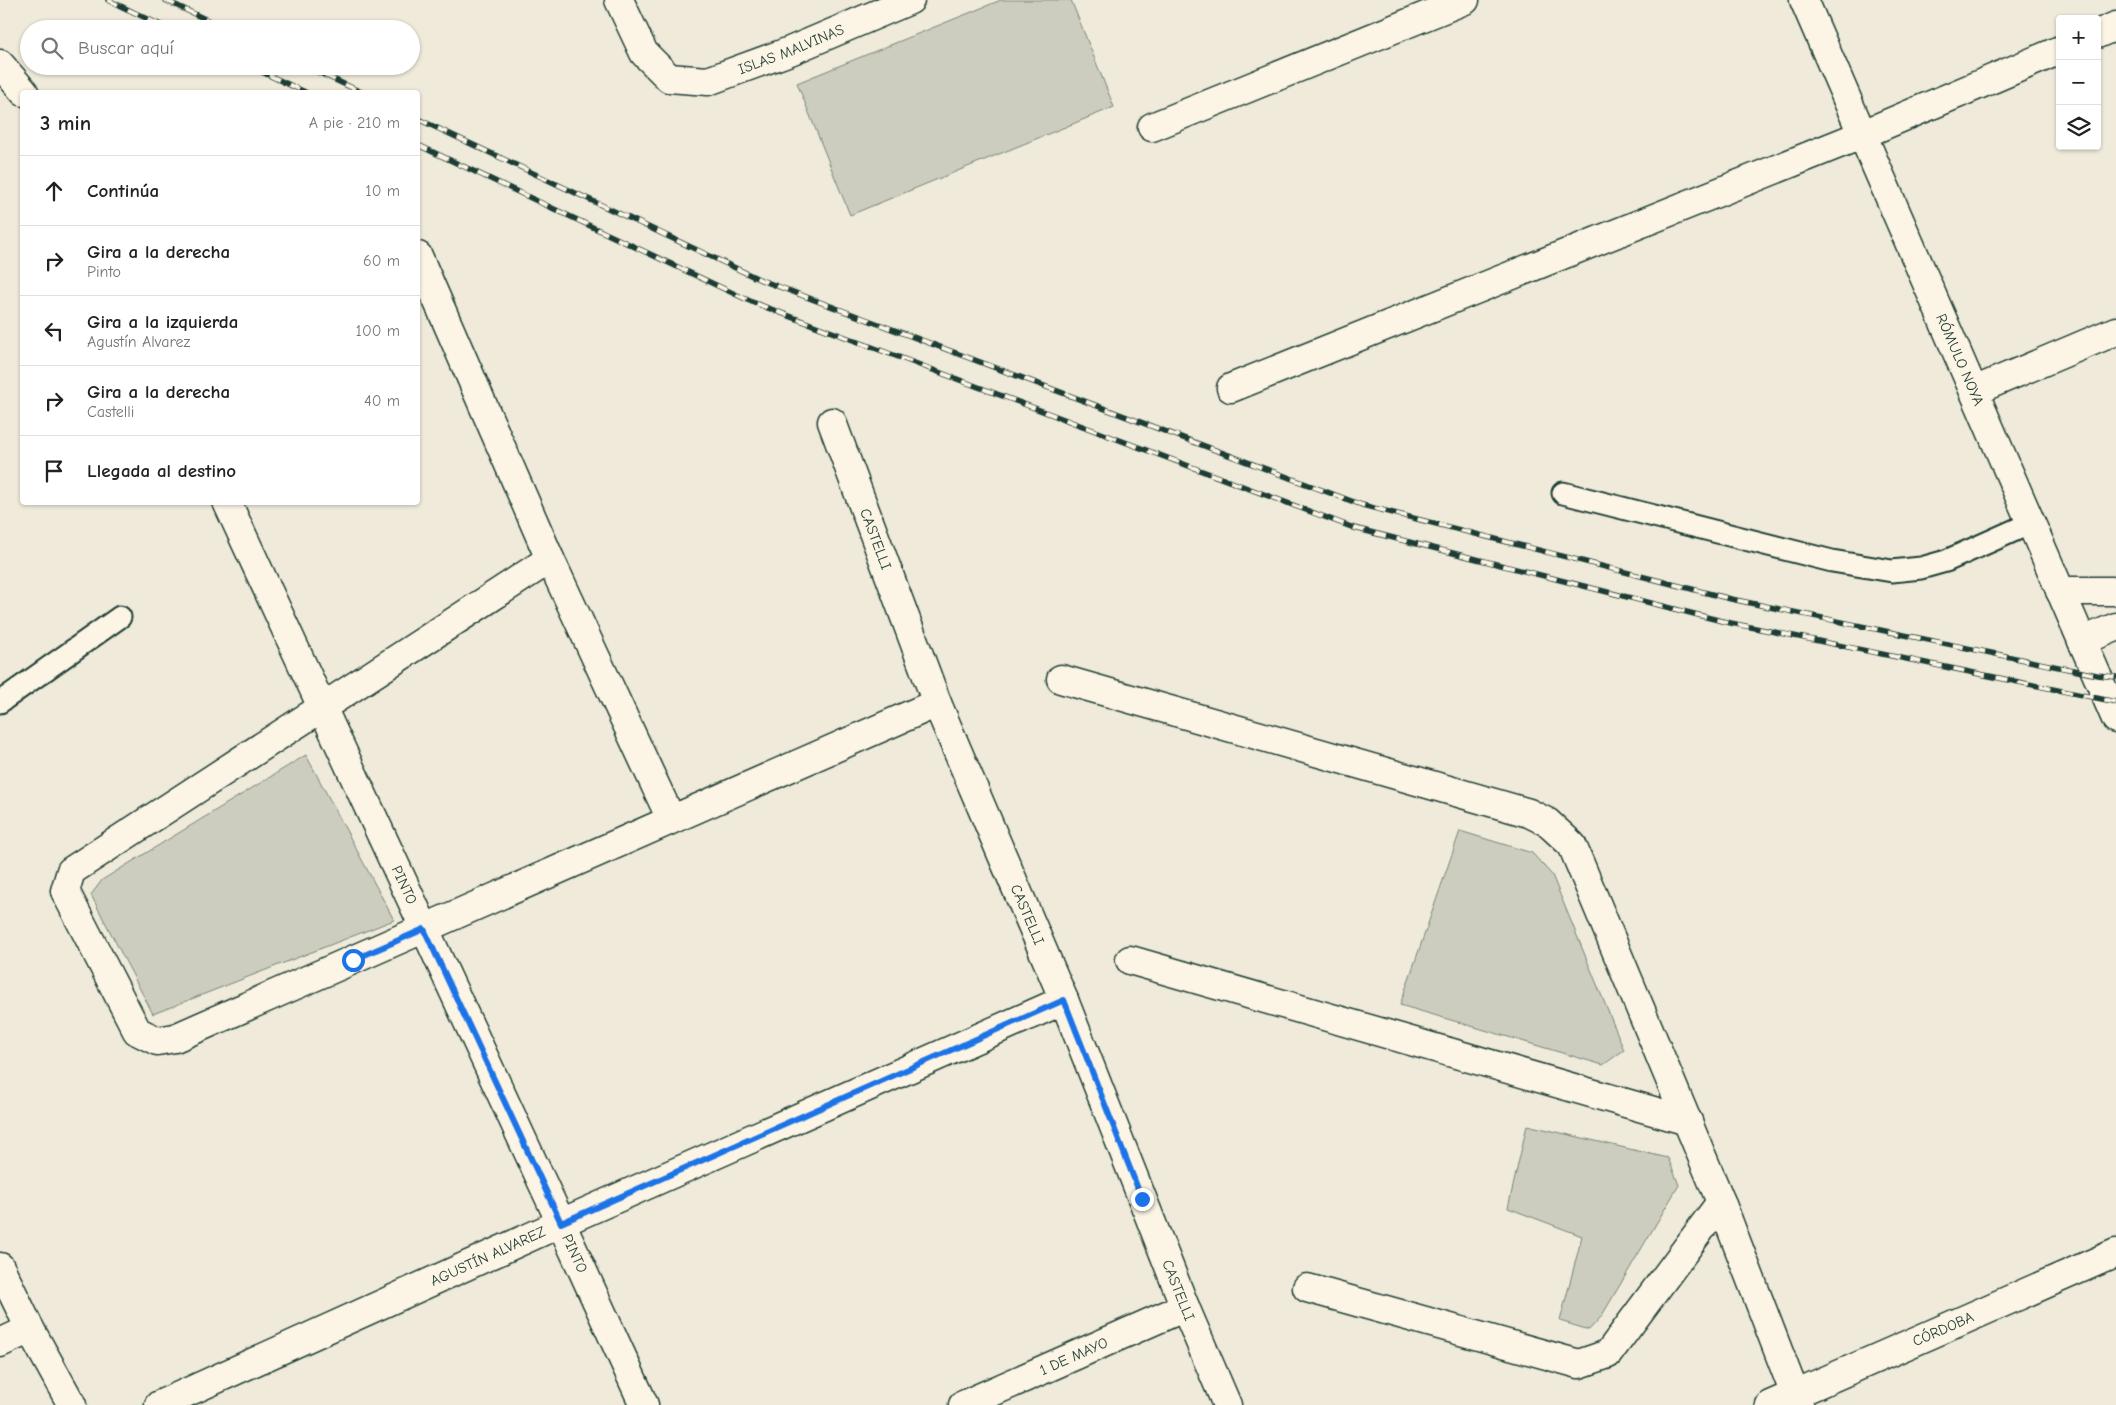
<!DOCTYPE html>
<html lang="es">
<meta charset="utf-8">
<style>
:root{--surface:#fff;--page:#f2f2f2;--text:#202124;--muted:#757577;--line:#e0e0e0}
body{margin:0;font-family:"Comic Neue",sans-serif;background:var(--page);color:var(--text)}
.controls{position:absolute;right:15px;top:15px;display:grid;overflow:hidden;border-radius:5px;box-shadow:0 1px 4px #0004}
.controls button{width:45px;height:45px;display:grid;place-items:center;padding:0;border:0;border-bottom:1px solid var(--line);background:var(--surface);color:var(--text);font:25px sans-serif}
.stop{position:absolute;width:15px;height:15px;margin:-11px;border:4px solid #1a73e8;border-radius:50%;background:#fff}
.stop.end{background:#1a73e8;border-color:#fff;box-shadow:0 1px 5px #0008}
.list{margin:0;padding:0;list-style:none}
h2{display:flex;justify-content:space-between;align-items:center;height:65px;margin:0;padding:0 20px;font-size:21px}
h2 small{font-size:16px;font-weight:400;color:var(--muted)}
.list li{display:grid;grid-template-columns:32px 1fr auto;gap:15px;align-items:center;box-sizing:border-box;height:70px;padding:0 20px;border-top:1px solid var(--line)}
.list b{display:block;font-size:19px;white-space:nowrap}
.list p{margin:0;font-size:16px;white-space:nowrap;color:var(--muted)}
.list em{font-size:16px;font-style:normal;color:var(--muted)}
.icon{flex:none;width:28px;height:28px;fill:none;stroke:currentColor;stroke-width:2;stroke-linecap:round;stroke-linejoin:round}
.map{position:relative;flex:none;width:2116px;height:1405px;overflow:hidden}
.search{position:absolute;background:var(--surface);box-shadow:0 1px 4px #0004;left:20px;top:20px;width:400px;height:55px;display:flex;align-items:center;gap:12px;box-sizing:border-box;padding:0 18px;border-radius:28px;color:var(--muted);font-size:19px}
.panel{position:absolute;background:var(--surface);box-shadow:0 1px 4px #0004;left:20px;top:90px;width:400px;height:415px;border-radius:5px}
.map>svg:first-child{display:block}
.green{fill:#cccdbf;stroke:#76857a}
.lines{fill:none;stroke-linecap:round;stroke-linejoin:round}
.service-casing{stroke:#1f3d34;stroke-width:25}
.minor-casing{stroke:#1f3d34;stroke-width:31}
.service{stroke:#fcf5e5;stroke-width:21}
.minor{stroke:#fcf5e5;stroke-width:28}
.rail-casing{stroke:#1f3d34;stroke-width:5.5}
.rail{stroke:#fcf5e5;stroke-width:4;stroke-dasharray:11;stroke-linecap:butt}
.route{stroke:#1a73e8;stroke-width:6}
.labels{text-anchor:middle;stroke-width:4;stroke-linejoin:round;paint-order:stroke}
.street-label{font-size:15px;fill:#1f3d34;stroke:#fcf5e5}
</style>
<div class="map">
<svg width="2116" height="1405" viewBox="0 0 2116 1405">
<rect width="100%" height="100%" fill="#efeada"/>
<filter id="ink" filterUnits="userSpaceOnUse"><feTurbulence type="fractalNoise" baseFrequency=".02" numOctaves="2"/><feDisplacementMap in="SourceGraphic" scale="10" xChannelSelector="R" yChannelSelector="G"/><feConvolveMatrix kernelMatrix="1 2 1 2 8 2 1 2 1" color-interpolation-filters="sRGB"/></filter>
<g filter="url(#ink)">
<path class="green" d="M1001,0h70l43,107 -264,108 -53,-132z
M306,755l88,165 -241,94 -62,-119 11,-15z
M1460,831l72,22 20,22 72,175 -21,15 -203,-60z
M1527,1125l141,33 11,27 -78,132 -12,13 -29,-9 22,-85 -74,-28z"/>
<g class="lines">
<g class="service-casing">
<path id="service" d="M1563,493l269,68 60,10 29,-3 25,-7 85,-38
M0,702l120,-85"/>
</g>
<g class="minor-casing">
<g id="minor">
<path id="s1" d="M619,0l25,53 25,25 39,3 82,-30 120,-51"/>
<path id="s2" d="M1804,0l312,719"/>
<path d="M2097,34l19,-8"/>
<path d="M0,64l24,28"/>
<path d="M1152,127l313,-127"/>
<path d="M418,256l132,303 121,260"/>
<path d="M1231,388l630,-253 199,-85"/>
<path d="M1974,391l142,-60"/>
<path id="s3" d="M832,422l105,281 127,297 121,307 42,98"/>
<path id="s4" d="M227,502l334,721 83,182"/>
<path d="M550,559l-479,312 -6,20 72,140 20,10 18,-3 762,-335"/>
<path d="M2060,591h56"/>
<path d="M2082,641l34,-14"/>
<path d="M1061,679l468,134 18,9 25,23 149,357 78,203"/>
<path d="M1130,960l558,161"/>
<path d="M0,1267l30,62 42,76"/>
<path d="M1307,1288l272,76 29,-10 113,-152"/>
<path d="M0,1343l30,-14"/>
<path id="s5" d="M159,1405l402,-182 503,-223"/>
<path id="s6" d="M963,1405l222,-98"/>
<path id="s7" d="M1770,1405l346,-152"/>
</g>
</g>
<use href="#service" class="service"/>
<use href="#minor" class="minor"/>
<g class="rail-casing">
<path id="rail" d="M108,0l61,29
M165,0l61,29
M249,66l56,26
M305,66l56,26
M418,119l343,161 601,225 369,94 366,76 19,2
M418,145l334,157 602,226 372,94 390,80"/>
</g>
<use href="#rail" class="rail"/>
</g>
</g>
<g class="lines" filter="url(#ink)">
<path class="route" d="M353,960l71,-31 137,294 503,-223 78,199"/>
</g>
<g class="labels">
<g class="street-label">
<text dy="5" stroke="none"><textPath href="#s1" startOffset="222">ISLAS MALVINAS</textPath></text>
<text dy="5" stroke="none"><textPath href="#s2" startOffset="392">RÓMULO NOYA</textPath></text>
<text dy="5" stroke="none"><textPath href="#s3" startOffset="125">CASTELLI</textPath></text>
<text dy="5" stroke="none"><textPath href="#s4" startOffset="422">PINTO</textPath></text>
<text dy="5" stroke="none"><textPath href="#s3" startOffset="530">CASTELLI</textPath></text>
<text dy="5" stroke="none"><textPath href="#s4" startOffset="828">PINTO</textPath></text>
<text dy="5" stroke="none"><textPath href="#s5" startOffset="361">AGUSTÍN ALVAREZ</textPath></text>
<text dy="5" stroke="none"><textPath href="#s3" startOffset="935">CASTELLI</textPath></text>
<text dy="5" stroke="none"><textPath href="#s7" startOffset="189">CÓRDOBA</textPath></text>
<text dy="5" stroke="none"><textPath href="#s6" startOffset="121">1 DE MAYO</textPath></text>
</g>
</g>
</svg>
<div class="controls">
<button>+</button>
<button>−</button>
<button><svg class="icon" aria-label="layers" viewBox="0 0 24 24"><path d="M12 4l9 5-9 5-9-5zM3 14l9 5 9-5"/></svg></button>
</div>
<div class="stop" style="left:353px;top:960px"></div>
<div class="stop end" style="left:1142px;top:1199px"></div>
<div class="search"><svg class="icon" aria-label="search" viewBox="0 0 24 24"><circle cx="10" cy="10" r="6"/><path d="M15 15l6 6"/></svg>Buscar aquí</div>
<section class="panel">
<h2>3 min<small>A pie · 210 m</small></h2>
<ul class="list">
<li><svg class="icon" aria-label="ahead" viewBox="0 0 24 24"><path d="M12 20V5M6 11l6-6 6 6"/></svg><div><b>Continúa</b></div><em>10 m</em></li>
<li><svg class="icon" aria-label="right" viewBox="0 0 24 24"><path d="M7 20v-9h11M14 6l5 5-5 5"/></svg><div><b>Gira a la derecha</b><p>Pinto</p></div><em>60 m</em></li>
<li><svg class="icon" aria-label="left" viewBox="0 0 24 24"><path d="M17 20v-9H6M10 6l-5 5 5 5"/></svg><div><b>Gira a la izquierda</b><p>Agustín Alvarez</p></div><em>100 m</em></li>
<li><svg class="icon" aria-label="right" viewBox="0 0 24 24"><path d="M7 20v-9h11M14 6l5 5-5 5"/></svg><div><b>Gira a la derecha</b><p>Castelli</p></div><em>40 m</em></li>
<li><svg class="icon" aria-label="arrive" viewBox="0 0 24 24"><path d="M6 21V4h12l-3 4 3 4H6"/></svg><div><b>Llegada al destino</b></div></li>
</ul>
</section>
</div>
